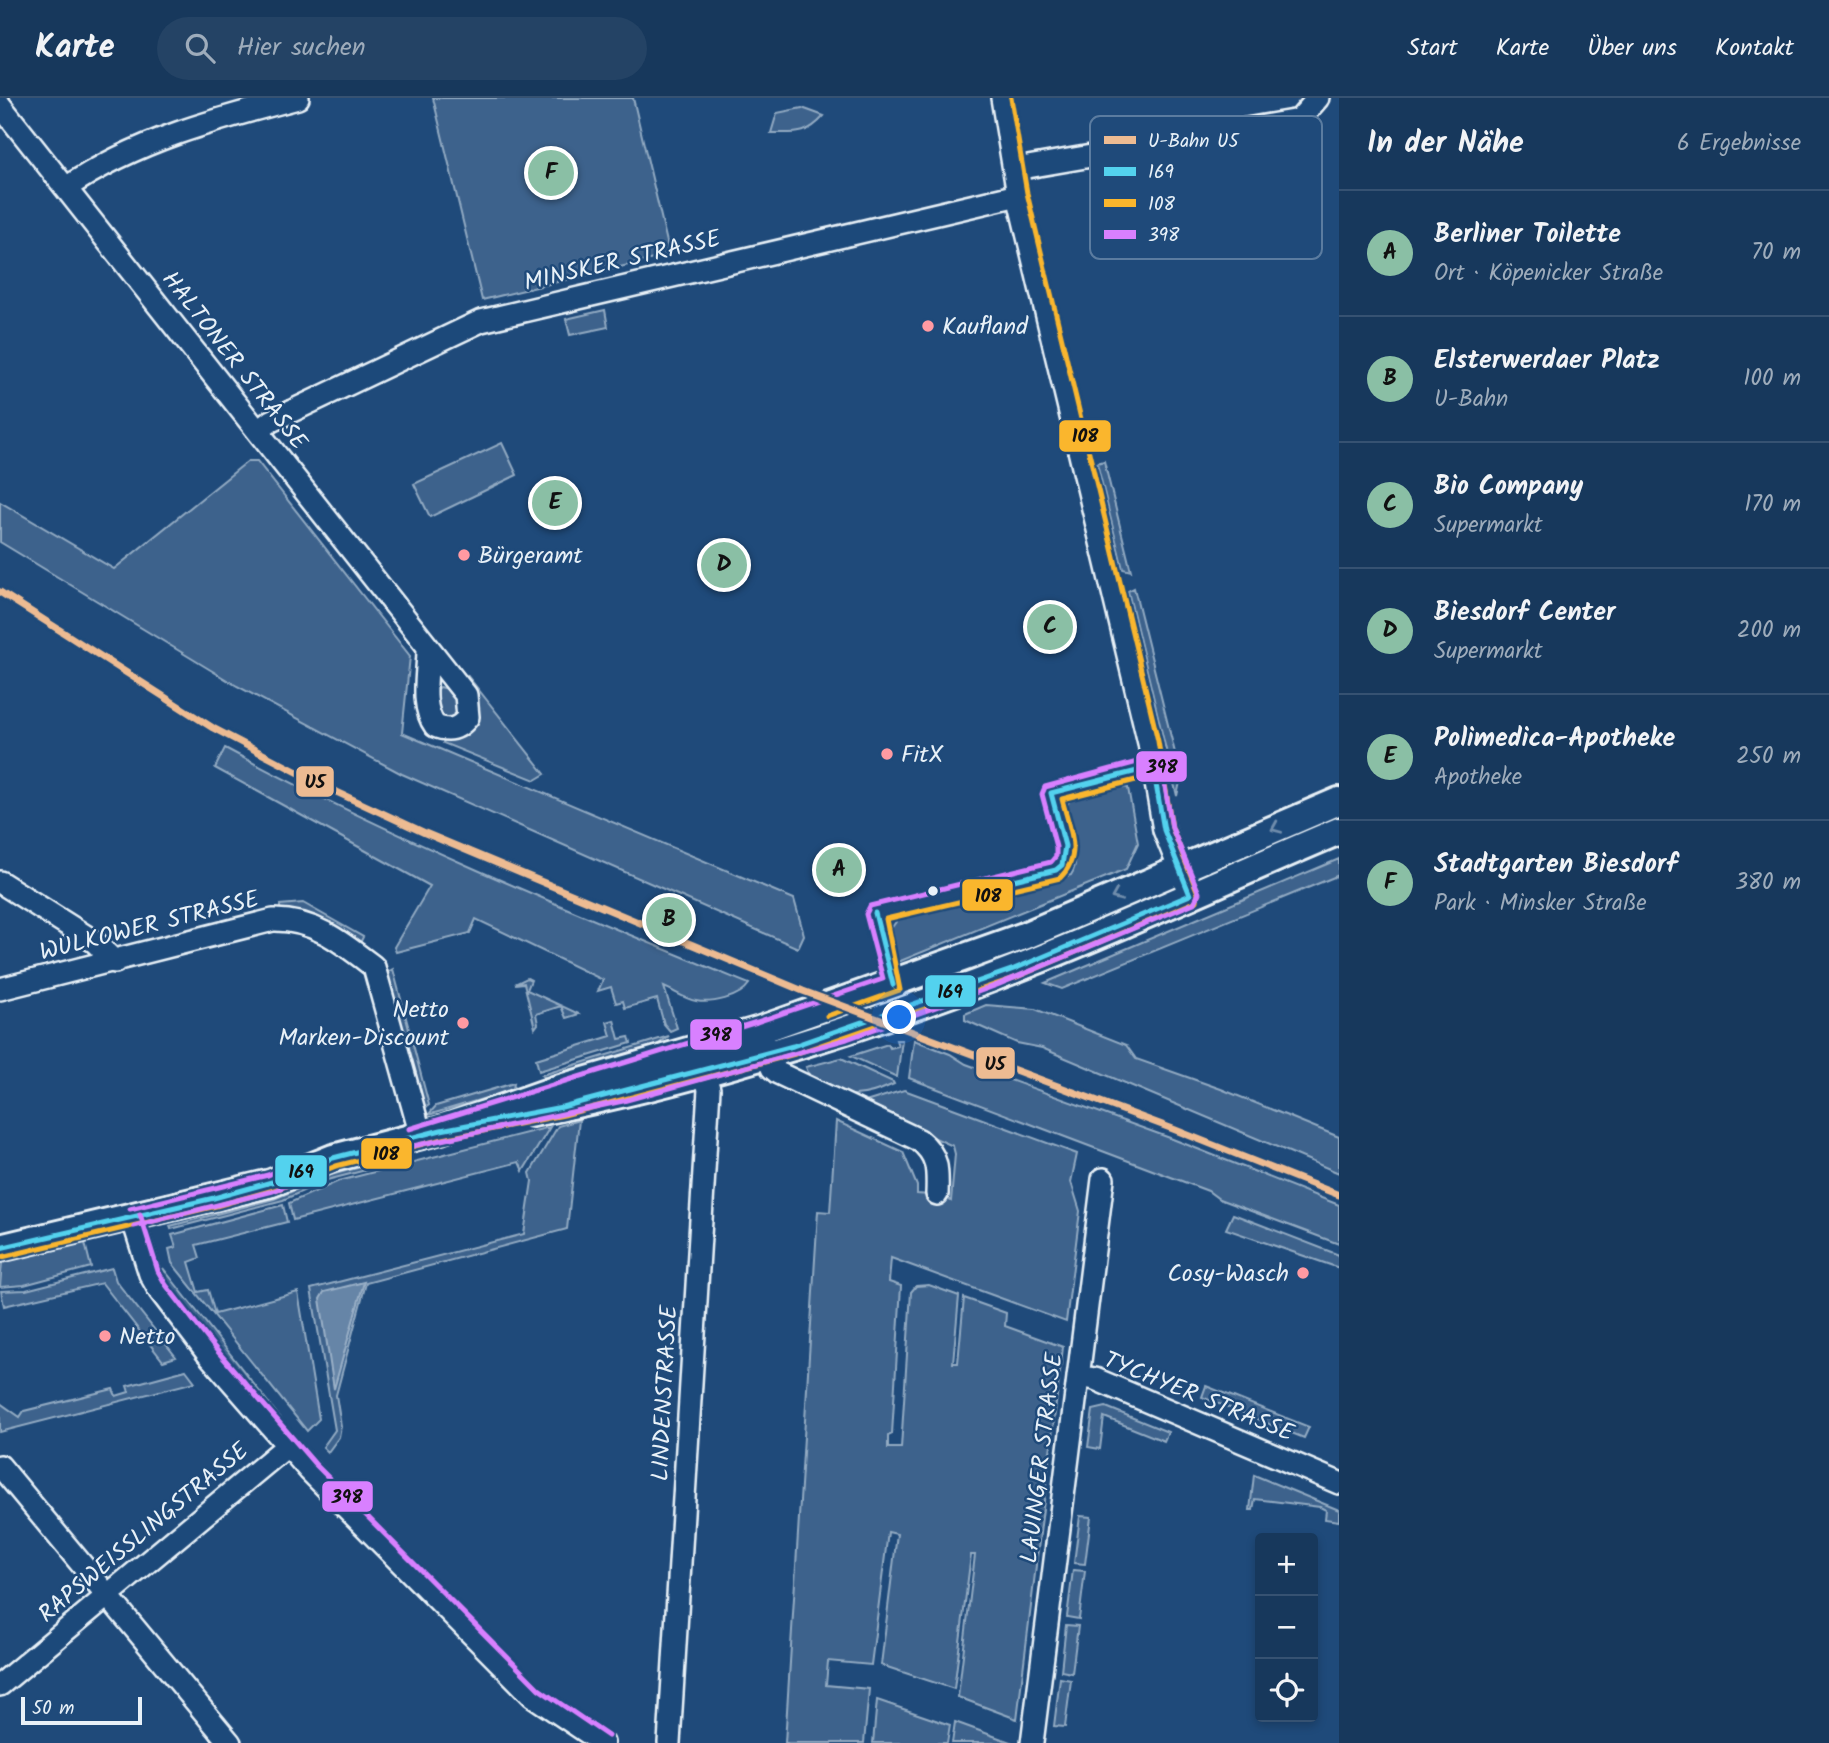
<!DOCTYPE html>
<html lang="de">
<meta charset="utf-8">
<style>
:root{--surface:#17385c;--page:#244365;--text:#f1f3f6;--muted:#9eacbb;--line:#365272;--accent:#8abfa5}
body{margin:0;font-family:Kalam,sans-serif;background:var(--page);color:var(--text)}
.controls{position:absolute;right:21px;bottom:21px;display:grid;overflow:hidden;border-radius:7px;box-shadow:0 4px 10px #0003}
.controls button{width:63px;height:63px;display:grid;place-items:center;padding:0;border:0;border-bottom:2px solid var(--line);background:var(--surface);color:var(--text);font:35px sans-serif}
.scale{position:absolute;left:21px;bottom:18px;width:121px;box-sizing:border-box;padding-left:7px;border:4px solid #e8f1f8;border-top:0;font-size:19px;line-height:24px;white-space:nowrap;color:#e8f1f8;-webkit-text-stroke:5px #1f4a7a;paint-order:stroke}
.you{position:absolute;left:900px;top:920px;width:24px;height:24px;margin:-18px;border:5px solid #fff;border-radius:50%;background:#1a73e8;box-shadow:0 0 0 10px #1a73e833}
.badge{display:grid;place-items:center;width:46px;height:46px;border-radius:50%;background:var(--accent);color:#111;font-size:23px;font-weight:700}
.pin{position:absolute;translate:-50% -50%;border:4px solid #fff;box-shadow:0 2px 7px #0006}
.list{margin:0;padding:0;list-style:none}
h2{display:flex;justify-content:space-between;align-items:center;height:91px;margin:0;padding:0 28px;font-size:30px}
h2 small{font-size:23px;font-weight:400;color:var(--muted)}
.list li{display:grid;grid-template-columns:46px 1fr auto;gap:21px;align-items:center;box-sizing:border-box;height:126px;padding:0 28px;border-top:2px solid var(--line)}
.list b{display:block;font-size:26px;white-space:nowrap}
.list p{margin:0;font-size:23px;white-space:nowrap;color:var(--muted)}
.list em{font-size:23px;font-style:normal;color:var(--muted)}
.icon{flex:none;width:38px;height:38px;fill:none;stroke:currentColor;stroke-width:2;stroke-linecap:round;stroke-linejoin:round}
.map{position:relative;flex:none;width:1339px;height:1645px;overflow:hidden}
header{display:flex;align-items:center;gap:42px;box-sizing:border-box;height:98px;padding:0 35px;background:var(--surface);border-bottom:2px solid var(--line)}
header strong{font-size:33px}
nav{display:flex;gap:38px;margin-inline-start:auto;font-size:24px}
.search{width:490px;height:63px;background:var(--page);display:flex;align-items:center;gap:18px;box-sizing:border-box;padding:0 24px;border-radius:38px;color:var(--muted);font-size:26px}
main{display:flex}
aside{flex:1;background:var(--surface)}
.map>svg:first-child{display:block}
.green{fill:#3c628c;stroke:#92aac2;stroke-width:2}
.water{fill:#6685a7;stroke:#9ab0c7;stroke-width:2}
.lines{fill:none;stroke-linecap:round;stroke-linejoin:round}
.minor-casing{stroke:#e8f1f8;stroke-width:26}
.major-casing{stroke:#e8f1f8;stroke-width:32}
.minor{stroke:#1f4a7a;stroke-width:21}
.major{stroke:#1f4a7a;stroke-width:26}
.bus-1-casing{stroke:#1f4a7a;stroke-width:10}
.bus-2-casing{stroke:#1f4a7a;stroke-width:10}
.bus-3-casing{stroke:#1f4a7a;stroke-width:10}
.bus-1{stroke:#53d2ee;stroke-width:5}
.bus-2{stroke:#fab62d;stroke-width:5}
.bus-3{stroke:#d880ff;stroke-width:5}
.metro-1-casing{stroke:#1f4a7a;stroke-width:12}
.metro-1{stroke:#edbb92;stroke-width:7}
.oneway{stroke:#6f8dac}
.poi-dot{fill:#ff9aa2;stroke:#1f4a7a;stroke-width:2.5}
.bus-dot{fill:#e8f1f8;stroke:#1f4a7a;stroke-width:2.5}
.labels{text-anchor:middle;stroke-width:5;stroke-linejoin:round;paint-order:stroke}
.street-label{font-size:24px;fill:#e8f1f8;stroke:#1f4a7a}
.poi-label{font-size:24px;fill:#e8f1f8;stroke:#1f4a7a;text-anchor:start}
.key{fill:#1f4a7a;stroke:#5b7ca0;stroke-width:2}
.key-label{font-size:19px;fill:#e8f1f8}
.line-badge{stroke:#1f4a7a;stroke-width:2.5}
.pale-badge-label{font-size:19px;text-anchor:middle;font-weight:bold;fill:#111}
</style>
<header>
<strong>Karte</strong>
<div class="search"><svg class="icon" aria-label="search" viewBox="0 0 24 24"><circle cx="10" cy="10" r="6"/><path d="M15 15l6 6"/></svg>Hier suchen</div>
<nav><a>Start</a><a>Karte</a><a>Über uns</a><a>Kontakt</a></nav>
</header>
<main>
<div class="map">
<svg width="1339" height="1645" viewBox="0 0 1339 1645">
<rect width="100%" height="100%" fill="#1f4a7a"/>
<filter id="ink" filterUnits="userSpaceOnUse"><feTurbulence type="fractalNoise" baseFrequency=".0143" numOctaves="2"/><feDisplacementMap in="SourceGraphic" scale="14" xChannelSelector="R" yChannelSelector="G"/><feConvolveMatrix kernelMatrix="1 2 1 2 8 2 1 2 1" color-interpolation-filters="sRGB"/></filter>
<g filter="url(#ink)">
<path class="green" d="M433,0h200l37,157 -188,45z
M802,10l22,8c-18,20 -28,17 -53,17l6,-20z
M605,212l3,17 -38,8 -4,-16z
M502,345l15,32 -87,42 -16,-33z
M248,363h9l153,195 -8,77 392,166 10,36 -6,13 -396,-174 -165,-88 -237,-144v-40l114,67z
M1104,363l27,110 -8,-2 -26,-106z
M1134,490l47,189 -4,19 -49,-205z
M467,577l78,99 -10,6 -92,-37 1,-4 33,-21 -1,-21 -13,-17z
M440,589l8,2 12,17 -4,11 -12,4 -10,-13 2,-17z
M225,650c169,91 346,163 524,236 -9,14 -38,20 -53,17 -11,-2 -22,-10 -32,-14l13,41 -7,3 -6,-7 -7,-25 -32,9 -2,-7 -7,2 -5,-16 -13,4 5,-11 -127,-61 -6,14 -74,19 -2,-5 36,-61 -215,-118z
M1115,688l13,2 10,55 -12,26 -228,93 -5,-7 -5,-22 10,-14 173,-44c16,-23 -19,-61 2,-78 10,-7 30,-8 42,-11z
M1339,761v16l-277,114 -17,-6z
M1147,795l3,8 -230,98 -5,-12z
M303,805l60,34 -4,8 -79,-31v-9z
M393,871l36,136 -7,5 -36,-137z
M527,880l4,2 -4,10 52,24 -13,4 -5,-12 -25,8 2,10 -3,4 -11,-45 -9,1z
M986,907l49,4 91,36 10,14 85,30 118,48v36l-297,-125 -25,-5 -52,-23v-6z
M614,922l5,19 10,-2 2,6 -92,28 -3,-12 75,-23 -4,-14z
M669,938l-13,10 -110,33 -4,-4z
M896,942h6l-5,37 -46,-21 37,-12 2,4 8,-2z
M914,942l36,14 16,10 204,74 169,67v39l-120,-45 -11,-8 -299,-113z
M841,960l52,24 1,2c-37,17 -47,13 -83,-3l-5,-14z
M514,985l-1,7 -85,25 8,-9z
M904,992l173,64 -6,28 9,29 -14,111 -175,-64 -2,24 12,4 -9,148 -4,2v12h13l10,-156 5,-6 13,-1 30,11 -6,67h5l6,-65 42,15 -1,13 58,21 -46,372 -59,-22 17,-142h-4l-17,134 -73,-24 16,-131 -9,-2 -17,133 -43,-4 -2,24 43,4 -5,54h-79l33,-532 12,1 6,-91 67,31 14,34v8l26,2 8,5 4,-47 -2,-8 -94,-42z
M579,1022l-12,109 -201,54 -30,112 5,31 -2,11 -11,15 -5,-5 12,-17 -24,-141 213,-55 8,-53 -2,-8 28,-47z
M550,1029l-27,44 -4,-9 -226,58 -4,-17 50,-22z
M391,1061l2,4 -66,17 -44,20 -112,29 -1,-3 104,-27 57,-24z
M283,1107l4,17 -91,23 4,13 -11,4 9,30 10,-2 7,24 83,-22 21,127 -12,12 -135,-168 -3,-14 7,-2 -4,-12z
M1233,1116l106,41v13l-113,-39z
M84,1141l7,28 -67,18 -24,2 2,-25z
M112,1170l4,13 60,76 -13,4 -61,-78 -98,23 -3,-15 25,-1z
M163,1170l118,151 -4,4 -111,-142z
M186,1272l9,12 -195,50v-29l20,14 4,-6 89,-22 3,7 13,-4 -2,-6z
M1206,1288l103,41 -5,11 -102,-41z
M1106,1309l62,25 -4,9 -60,-24 -4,32 -12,-2 5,-37z
M1254,1377l85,35v11l-14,-2 1,-9 -6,-3 -65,-8 -2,11h-3z
M1080,1418l11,1 -6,47 -11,-1z
M1073,1472l12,1 -6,48 -12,-2z
M1066,1527l12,1 -6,47 -11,-2z
M1060,1580l11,2 -6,47 -11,-1z
M877,1602l73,25 -3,18h-74z
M955,1624l58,21h-61z"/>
<path class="water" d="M364,1184l-30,107 -14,-90 4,-7z"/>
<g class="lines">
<g class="minor-casing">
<path id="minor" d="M1002,0l16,97 131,548 15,87 26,65
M0,7l466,590 2,22c-9,12 -19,15 -33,9 -15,-21 -7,-52 -7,-77
M1016,71l283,-49 19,-22
M66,90c70,-48 151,-69 232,-90
M258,333l13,-10 210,-100 537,-126
M0,784l95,60 20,20
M0,891l273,-69c41,-1 70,23 101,47l47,169
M764,944l8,26 6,5 141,67c19,15 19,29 18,54
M132,1119l18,57 9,16 48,63 102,117 224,226 70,47
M1078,1278l17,3 244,104
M0,1368l230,277
M0,1587l287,-239
M669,1645l40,-654 -9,-31
M1032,1645l71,-564"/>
</g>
<g class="major-casing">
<path id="major" d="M532,1015c170,-33 340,-87 501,-151 103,-41 204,-88 306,-131
M0,1150l271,-65 62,-25 108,-28 116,-41 203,-59 264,-94 315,-135"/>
</g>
<use href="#minor" class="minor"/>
<use href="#major" class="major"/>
<g class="bus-1-casing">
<path id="bus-1" d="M1153,669l11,63 26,65
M1051,695l102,-26
M997,786l59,-14 6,-5 3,-19 -14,-53
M875,815l18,72
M0,1150l214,-50 65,-18 54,-22 108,-28 121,-23 231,-61 221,-77 176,-74"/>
</g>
<g class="bus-2-casing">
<path id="bus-2" d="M827,918l73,-26 -14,-71 174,-41c24,-24 9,-50 2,-79l93,-24
M2,1159l214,-51 65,-18 55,-22 107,-27 121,-24 231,-61 222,-77 180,-76 1,-8 -26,-65 -14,-87 -131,-548 -16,-95"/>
</g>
<g class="bus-3-casing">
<path id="bus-3" d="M409,1031l348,-107 126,-43 -17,-65 4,-8 181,-44 5,-6v-9l-14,-53 3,-7 107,-29 9,5 11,65 27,65 -5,10 -197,82 -150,54 -224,62 -210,45
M130,1111l138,-34 21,-9
M140,1116l18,57 8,14 48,62 101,117 224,225 69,47
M134,1128l139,-35 23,-9"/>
</g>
<use href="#bus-1" class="bus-1"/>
<use href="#bus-2" class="bus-2"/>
<use href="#bus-3" class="bus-3"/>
<g class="metro-1-casing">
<path id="metro-1" d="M0,494l213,136 115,60 97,45 378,158 370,138 166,66"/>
</g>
<use href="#metro-1" class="metro-1"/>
</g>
<defs><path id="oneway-chevron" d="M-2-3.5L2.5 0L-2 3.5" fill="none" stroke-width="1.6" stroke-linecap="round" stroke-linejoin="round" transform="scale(1.75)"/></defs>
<g class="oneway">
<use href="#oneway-chevron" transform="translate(1276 730) rotate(157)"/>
<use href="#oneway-chevron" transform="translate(1116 798) rotate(157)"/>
</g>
</g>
<g class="poi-dot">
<circle cx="928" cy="228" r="7"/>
<circle cx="464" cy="457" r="7"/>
<circle cx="887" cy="656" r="7"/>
<circle cx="463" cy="925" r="7"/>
<circle cx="1303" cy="1175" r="7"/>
<circle cx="105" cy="1238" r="7"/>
</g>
<circle class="bus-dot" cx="933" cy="793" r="6"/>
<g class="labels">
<g class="street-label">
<text transform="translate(622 162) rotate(-13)" y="8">MINSKER STRASSE</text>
<text transform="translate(235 262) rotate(52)" y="8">HALTONER STRASSE</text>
<text transform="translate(149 827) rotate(-14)" y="8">WULKOWER STRASSE</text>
<text transform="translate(664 1295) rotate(-87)" y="8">LINDENSTRASSE</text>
<text transform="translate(1199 1298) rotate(22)" y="8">TYCHYER STRASSE</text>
<text transform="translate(1041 1360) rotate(-83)" y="8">LAUINGER STRASSE</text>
<text transform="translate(143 1434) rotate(-40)" y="8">RAPSWEISSLINGSTRASSE</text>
</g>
<g class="poi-label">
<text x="942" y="236">Kaufland</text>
<text x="478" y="465">Bürgeramt</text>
<text x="901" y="664">FitX</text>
<text x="449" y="919" text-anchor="end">Netto<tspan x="449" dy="28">Marken-Discount</tspan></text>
<text x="1289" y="1183" text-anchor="end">Cosy-Wasch</text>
<text x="119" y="1246">Netto</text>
</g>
</g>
<rect x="1090" y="18" width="232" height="143" rx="10" class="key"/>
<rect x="1104" y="38" width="32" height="8" fill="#edbb92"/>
<rect x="1104" y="69" width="32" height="9" fill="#53d2ee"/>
<rect x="1104" y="101" width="32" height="8" fill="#fab62d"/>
<rect x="1104" y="132" width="32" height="9" fill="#d880ff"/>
<g class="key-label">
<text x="1148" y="49">U-Bahn U5</text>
<text x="1148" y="80">169</text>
<text x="1148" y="112">108</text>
<text x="1148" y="143">398</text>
</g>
<g class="line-badge">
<rect x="1058" y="321" width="54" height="34" rx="7" fill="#fab62d"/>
<rect x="1135" y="652" width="53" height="33" rx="7" fill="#d880ff"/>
<rect x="295" y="667" width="40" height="33" rx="7" fill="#edbb92"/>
<rect x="961" y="780" width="53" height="34" rx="7" fill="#fab62d"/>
<rect x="924" y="876" width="53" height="34" rx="7" fill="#53d2ee"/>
<rect x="689" y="920" width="54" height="33" rx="7" fill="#d880ff"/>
<rect x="975" y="948" width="41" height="34" rx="7" fill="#edbb92"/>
<rect x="360" y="1039" width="53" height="33" rx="7" fill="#fab62d"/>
<rect x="274" y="1056" width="54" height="34" rx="7" fill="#53d2ee"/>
<rect x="321" y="1382" width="53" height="33" rx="7" fill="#d880ff"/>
</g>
<g class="pale-badge-label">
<text x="1085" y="344">108</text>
<text x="1162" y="675">398</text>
<text x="315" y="690">U5</text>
<text x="988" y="804">108</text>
<text x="950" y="900">169</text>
<text x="716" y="943">398</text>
<text x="995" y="972">U5</text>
<text x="386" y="1062">108</text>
<text x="301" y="1080">169</text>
<text x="347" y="1405">398</text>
</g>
</svg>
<div class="controls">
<button>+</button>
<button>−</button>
<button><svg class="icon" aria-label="locate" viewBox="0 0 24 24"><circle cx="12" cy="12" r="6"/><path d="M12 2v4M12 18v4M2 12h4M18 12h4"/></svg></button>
</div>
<div class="scale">50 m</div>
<div class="you"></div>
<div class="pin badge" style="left:839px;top:772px">A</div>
<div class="pin badge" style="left:669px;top:822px">B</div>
<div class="pin badge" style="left:1050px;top:529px">C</div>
<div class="pin badge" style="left:724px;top:467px">D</div>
<div class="pin badge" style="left:555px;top:405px">E</div>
<div class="pin badge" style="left:551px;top:75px">F</div>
</div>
<aside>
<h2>In der Nähe<small>6 Ergebnisse</small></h2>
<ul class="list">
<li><span class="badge">A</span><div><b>Berliner Toilette</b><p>Ort · Köpenicker Straße</p></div><em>70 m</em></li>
<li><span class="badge">B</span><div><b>Elsterwerdaer Platz</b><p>U-Bahn</p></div><em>100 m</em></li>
<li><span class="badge">C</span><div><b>Bio Company</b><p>Supermarkt</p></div><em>170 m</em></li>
<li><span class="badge">D</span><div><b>Biesdorf Center</b><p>Supermarkt</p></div><em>200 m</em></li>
<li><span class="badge">E</span><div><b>Polimedica-Apotheke</b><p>Apotheke</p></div><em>250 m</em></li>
<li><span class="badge">F</span><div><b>Stadtgarten Biesdorf</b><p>Park · Minsker Straße</p></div><em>380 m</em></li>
</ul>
</aside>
</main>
